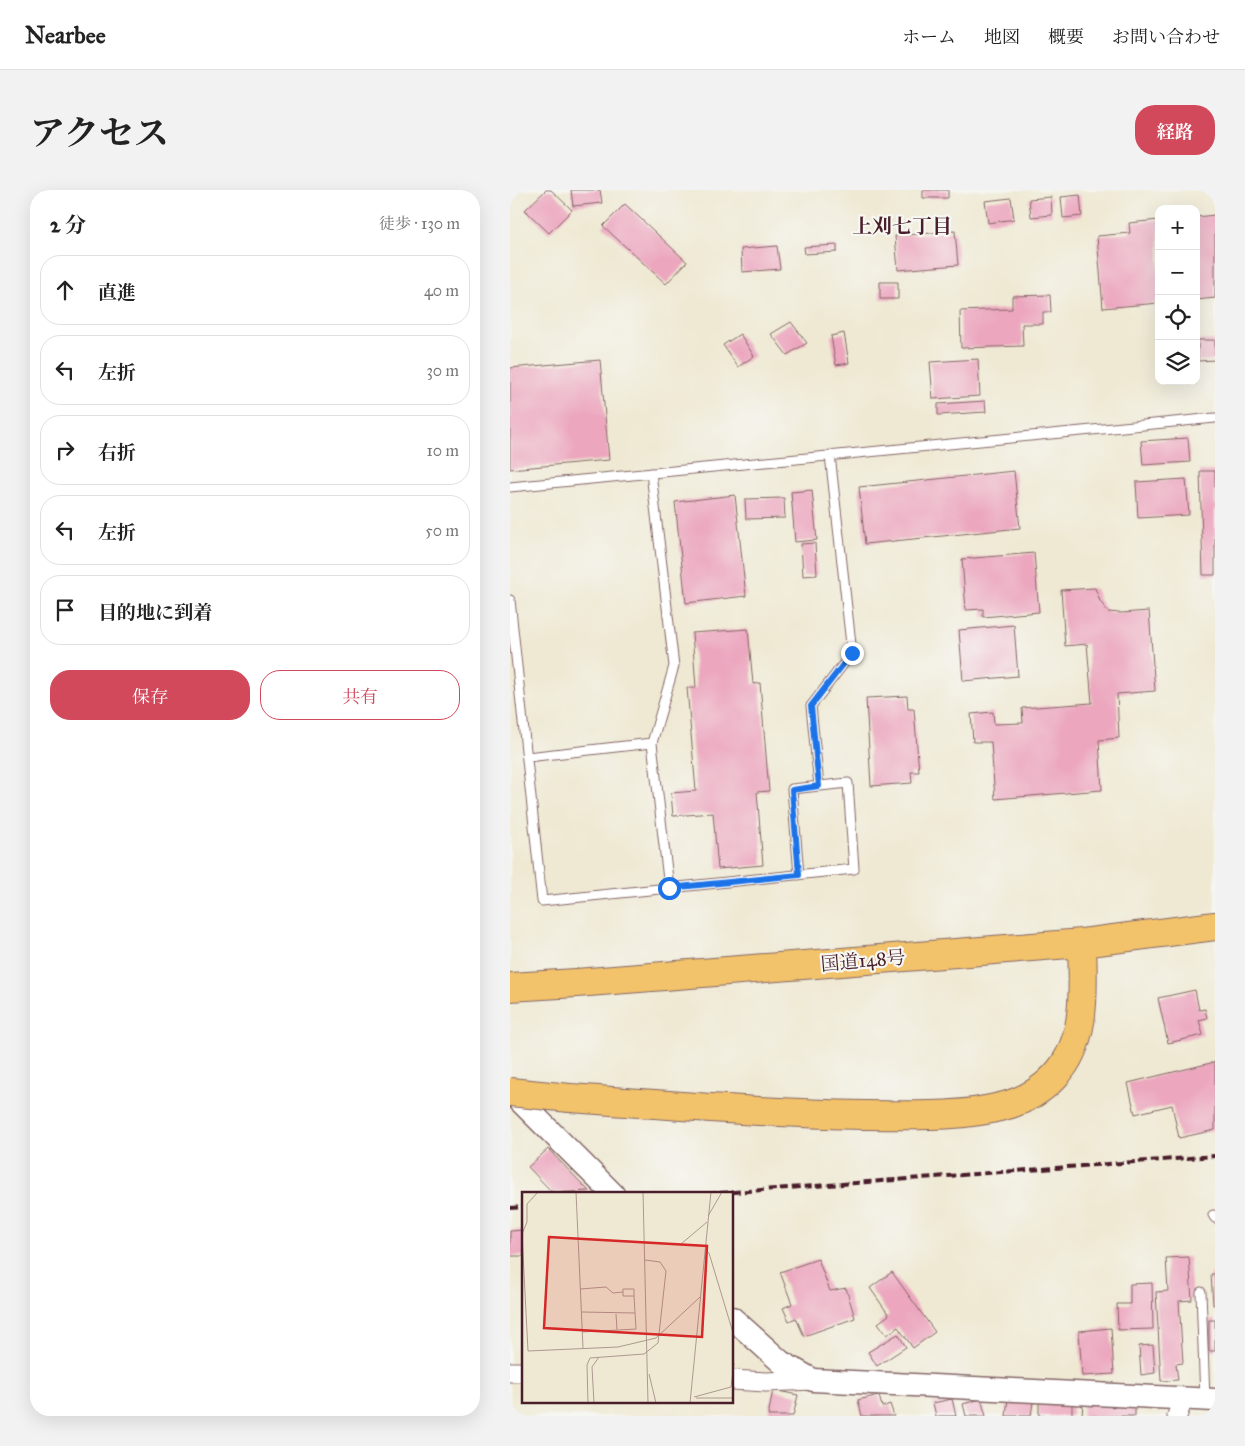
<!DOCTYPE html>
<html lang="ja">
<meta charset="utf-8">
<style>
:root{--surface:#fff;--page:#f2f2f2;--text:#222;--muted:#767676;--line:#e0e0e0;--accent:#d1495b}
body{margin:0;font-family:"IM FELL Great Primer","Noto Serif JP",serif;background:var(--page);color:var(--text)}
.controls{position:absolute;right:15px;top:15px;display:grid;overflow:hidden;border-radius:10px;box-shadow:0 5px 20px #0002}
.controls button{width:45px;height:45px;display:grid;place-items:center;padding:0;border:0;border-bottom:1px solid var(--line);background:var(--surface);color:var(--text);font:25px sans-serif}
.stop{position:absolute;width:15px;height:15px;margin:-11px;border:4px solid #1a73e8;border-radius:50%;background:#fff}
.stop.end{background:#1a73e8;border-color:#fff;box-shadow:0 1px 5px #0008}
.list{margin:0;padding:0;list-style:none}
h2{display:flex;justify-content:space-between;align-items:center;height:65px;margin:0;padding:0 20px;font-size:21px}
h2 small{font-size:16px;font-weight:400;color:var(--muted)}
.list li{display:grid;grid-template-columns:32px 1fr auto;gap:15px;align-items:center;box-sizing:border-box;height:70px;margin:0 10px 10px;padding:0 10px;border:1px solid var(--line);border-radius:20px}
.list b{display:block;font-size:19px;white-space:nowrap}
.list em{font-size:16px;font-style:normal;color:var(--muted)}
.actions{display:flex;gap:10px;padding:15px 20px}
.actions a{flex:1;padding:11px 0;border:1px solid var(--accent);border-radius:20px;text-align:center;font-size:18px;color:var(--accent)}
.actions .main{background:var(--accent);color:#fff}
.icon{flex:none;width:28px;height:28px;fill:none;stroke:currentColor;stroke-width:2;stroke-linecap:round;stroke-linejoin:round}
.map{position:relative;flex:none;width:705px;height:1226px;overflow:hidden;border-radius:20px}
header{display:flex;align-items:center;gap:30px;box-sizing:border-box;height:70px;padding:0 25px;background:var(--surface);border-bottom:1px solid var(--line)}
header strong{font-size:24px}
nav{display:flex;gap:28px;margin-inline-start:auto;font-size:18px}
.intro{display:flex;align-items:center;justify-content:space-between;box-sizing:border-box;height:120px;padding:0 30px}
h1{margin:0;font-size:35px}
.button{padding:12px 22px;border-radius:20px;background:var(--accent);color:#fff;font-size:18px;font-weight:700}
main{display:flex;gap:30px;padding:0 30px}
aside{flex:1;background:var(--surface);border-radius:20px;box-shadow:0 5px 20px #0002}
.map>svg:first-child{display:block}
.building{fill:#eca7bf}
.lines{fill:none;stroke-linecap:round;stroke-linejoin:round}
.service-casing{stroke:#846666;stroke-width:11}
.minor-casing{stroke:#846666;stroke-width:21}
.tertiary-casing{stroke:#846666;stroke-width:25}
.trunk-casing{stroke:#846666;stroke-width:30}
.motorway-casing{stroke:#846666;stroke-width:30}
.service{stroke:#fff;stroke-width:9}
.minor{stroke:#fff;stroke-width:19}
.tertiary{stroke:#fff;stroke-width:22}
.trunk{stroke:#f2c36a;stroke-width:28}
.motorway{stroke:#f2c36a;stroke-width:28}
.rail{stroke:#4a1f2b;stroke-width:4;stroke-dasharray:8 4;stroke-linecap:butt}
.motorway-bridge-casing{stroke:#846666;stroke-width:30;stroke-linecap:butt}
.motorway-bridge{stroke:#f2c36a;stroke-width:28}
.route{stroke:#1a73e8;stroke-width:6}
.labels{text-anchor:middle;stroke-width:4.5;stroke-linejoin:round;paint-order:stroke}
.street-label{font-size:19px;fill:#4a1f2b;stroke:#f6f6f2}
.neighbourhood-label{font-size:20px;font-weight:bold;fill:#4a1f2b;stroke:#f6f6f2}
.inset-road{fill:none;stroke:#ad9890;stroke-width:1}
.view{fill:#d62828;fill-opacity:0.15;stroke:#d62828;stroke-width:2.5}
.inset-edge{fill:none;stroke:#4a1f2b;stroke-width:2.5}
</style>
<header>
<strong>Nearbee</strong>
<nav><a>ホーム</a><a>地図</a><a>概要</a><a>お問い合わせ</a></nav>
</header>
<div class="intro"><h1>アクセス</h1><a class="button">経路</a></div>
<main>
<aside>
<h2>2 分<small>徒歩 · 130 m</small></h2>
<ul class="list">
<li><svg class="icon" aria-label="ahead" viewBox="0 0 24 24"><path d="M12 20V5M6 11l6-6 6 6"/></svg><div><b>直進</b></div><em>40 m</em></li>
<li><svg class="icon" aria-label="left" viewBox="0 0 24 24"><path d="M17 20v-9H6M10 6l-5 5 5 5"/></svg><div><b>左折</b></div><em>30 m</em></li>
<li><svg class="icon" aria-label="right" viewBox="0 0 24 24"><path d="M7 20v-9h11M14 6l5 5-5 5"/></svg><div><b>右折</b></div><em>10 m</em></li>
<li><svg class="icon" aria-label="left" viewBox="0 0 24 24"><path d="M17 20v-9H6M10 6l-5 5 5 5"/></svg><div><b>左折</b></div><em>50 m</em></li>
<li><svg class="icon" aria-label="arrive" viewBox="0 0 24 24"><path d="M6 21V4h12l-3 4 3 4H6"/></svg><div><b>目的地に到着</b></div></li>
</ul>
<div class="actions"><a class="main">保存</a><a>共有</a></div>
</aside>
<div class="map">
<svg width="705" height="1226" viewBox="0 0 705 1226">
<rect width="100%" height="100%" fill="#f6f6f2"/>
<filter id="ink" filterUnits="userSpaceOnUse"><feTurbulence type="fractalNoise" baseFrequency=".02" numOctaves="2"/><feDisplacementMap in="SourceGraphic" scale="10" xChannelSelector="R" yChannelSelector="G"/><feConvolveMatrix kernelMatrix="1 2 1 2 8 2 1 2 1" color-interpolation-filters="sRGB"/></filter>
<filter id="wash" filterUnits="userSpaceOnUse"><feTurbulence type="fractalNoise" baseFrequency=".0096" numOctaves="4" result="noise"/><feDisplacementMap in="SourceGraphic" scale="20" xChannelSelector="R" yChannelSelector="G"/><feGaussianBlur stdDeviation="1.12" result="paint"/><feColorMatrix in="noise" values="0 0 0 0 0 0 0 0 0 0 0 0 0 0 0 0 0 1.4 0 .05"/><feComposite in="paint" operator="in"/></filter>
<g filter="url(#wash)">
<rect width="100%" height="100%" fill="#efe9d3"/>
<g id="blocks">
<path class="building" d="M36,0h5l21,20 -23,23 -24,-23z
M61,0h29l2,13 -29,3z
M413,0h25v8h-25z
M570,5l2,21 -19,2 -2,-21z
M541,7l1,18 -21,2 -2,-18z
M501,8l3,21 -26,4 -3,-22z
M115,14l62,58 -21,22 -63,-58z
M705,25v83l-19,2v-83z
M649,30v83l-56,5 -6,-72 33,-3 -1,-10z
M445,41l3,34 -60,5 -3,-34z
M327,55v7l-32,2 -1,-7z
M267,56l3,23 -38,3 -1,-23z
M370,92h18v17h-18z
M540,105l1,17h-8v12h-21l1,22 -62,2 -1,-37 52,-2v-13z
M281,132l16,21 -20,12 -16,-21z
M334,143l5,30 -13,2 -5,-29z
M230,144l14,22 -16,11 -15,-22z
M688,150h17v20l-17,1z
M468,169l2,37 -47,3 -3,-37z
M90,170l9,100 -99,9v-101z
M475,211l1,11 -48,3v-11z
M678,248l2,24 -47,3 -2,-24z
M504,281l6,57 -155,16 -6,-57z
M690,281h15v104h-12z
M676,289l3,36 -51,3 -2,-36z
M302,300l5,50 -22,2 -4,-50z
M225,305l11,101 -60,7 -11,-101z
M274,308l1,20 -39,1 -1,-20z
M305,353l2,32 -14,1 -2,-32z
M524,363l5,59 -56,5v-8l-17,1 -4,-51z
M585,398l5,13 8,11 13,1 28,-2 6,80 -38,3 2,44 -20,2 3,50 -107,9 -4,-57h-18l-2,-28 22,-2 1,12 29,-1 -1,-15 70,-5 -5,-59 -22,2 -4,-56z
M504,435l4,51 -55,5 -4,-51z
M238,439l5,55 7,-1 9,108 -12,1 6,73 -45,4 -5,-56 -40,3 -2,-23 25,-2 -9,-103h9l-4,-55z
M397,506l1,13h6l5,63h-8l1,11 -41,3 -5,-88z
M685,800l4,20 6,-1 2,9 -8,2 4,15 -35,8 -10,-45z
M705,872v68l-36,8 -7,-33 -37,9 -7,-31z
M38,959l41,42 -36,2 -25,-26z
M14,1040v26h-14v-25z
M679,1067l3,43 -13,1 4,62 -7,1 2,16 -17,1 -5,-89 12,-1 -2,-33z
M308,1069l12,32 16,-3 9,30 -51,18 -8,-18 -7,3 -6,-13 9,-4 -12,-32z
M382,1082l43,60 -22,16 -15,-21 -11,8 -9,-12 11,-8 -19,-27z
M701,1084h4v31h-2z
M642,1093l1,46 -35,1 -1,-26h13v-20z
M699,1130h6v31h-6z
M601,1138l3,46 -32,2 -3,-45z
M388,1144l8,13 -29,19 -9,-14z
M643,1155l2,28 -14,2 -2,-29z
M263,1200l25,5 -5,21h-25z
M369,1205l3,12 8,-3 4,12h-32l-4,-16z
M498,1208l25,4 -2,14h-25z
M442,1209l4,17h-20l-3,-13z
M471,1209l5,17h-20l-3,-12z
M529,1211l33,1v14h-33z
M573,1213l52,2v11h-53z"/>
</g>
</g>
<g filter="url(#ink)">
<use href="#blocks" fill-opacity="0" stroke="#846666" stroke-width="1"/>
<g class="lines">
<g class="service-casing">
<path id="service" d="M141,283l23,193 -22,77 17,145
M0,297l705,-69
M0,410l32,301 312,-32 -6,-86 -56,6 7,86
M17,567l125,-14
M309,596l-8,-80 41,-53 -22,-198
M703,1025l2,3
M691,1102l4,107"/>
</g>
<g class="minor-casing">
<path id="minor" d="M0,1182h14
M222,1190l34,2 47,-2
M667,1226l6,-17"/>
</g>
<g class="tertiary-casing">
<path id="tertiary" d="M0,901l103,103
M222,1128l49,44 32,18 402,20"/>
</g>
<g class="trunk-casing">
<path id="trunk" d="M0,797l66,-4 506,-40 133,-17"/>
</g>
<g class="motorway-casing">
<path id="motorway" d="M60,908c98,7 196,15 295,17 45,0 94,3 139,-9 19,-5 37,-15 51,-30 33,-34 28,-89 27,-133"/>
</g>
<use href="#service" class="service"/>
<use href="#minor" class="minor"/>
<use href="#tertiary" class="tertiary"/>
<use href="#trunk" class="trunk"/>
<use href="#motorway" class="motorway"/>
<path class="rail" d="M198,1004l507,-38
M0,1018l14,-1"/>
<g class="motorway-bridge-casing">
<path id="motorway-bridge" d="M0,902l60,6"/>
</g>
<use href="#motorway-bridge" class="motorway-bridge"/>
</g>
</g>
<g class="lines" filter="url(#ink)">
<path class="route" d="M159,698l130,-13 -7,-85 27,-4 -8,-80 41,-53"/>
</g>
<g class="labels">
<g class="street-label">
<text transform="translate(353 770) rotate(-5)" y="7">国道148号</text>
</g>
<g class="neighbourhood-label">
<text x="392" y="43">上刈七丁目</text>
</g>
</g>
<g transform="translate(12 1002)">
<rect width="211" height="211" fill="#efe9d3"/>
<path class="inset-road" d="M16,0l-11,12v18l-5,12 6,117 90,-4 38,-9 44,-41M54,0l7,156M121,0l5,211M186,24l14,-24M159,52l26,-22M183,58l4,3 25,83M58,97l26,-2 7,6 10,-1M60,120l53,1M94,122l1,16M60,140l54,-3 -2,-33v-7h-11v7h11M127,182l7,29M172,205l37,-10 3,-24M174,206h38M66,211l-1,-38 3,-7 54,-4 14,-11 8,-72 -6,-9 -15,-2M72,211l-2,-36 7,-10M168,211l21,-211"/>
<path class="view" d="M27,45l158,9 -5,91 -158,-9z"/>
<rect width="211" height="211" class="inset-edge"/>
</g>
</svg>
<div class="controls">
<button>+</button>
<button>−</button>
<button><svg class="icon" aria-label="locate" viewBox="0 0 24 24"><circle cx="12" cy="12" r="6"/><path d="M12 2v4M12 18v4M2 12h4M18 12h4"/></svg></button>
<button><svg class="icon" aria-label="layers" viewBox="0 0 24 24"><path d="M12 4l9 5-9 5-9-5zM3 14l9 5 9-5"/></svg></button>
</div>
<div class="stop" style="left:159px;top:698px"></div>
<div class="stop end" style="left:342px;top:463px"></div>
</div>
</main>
